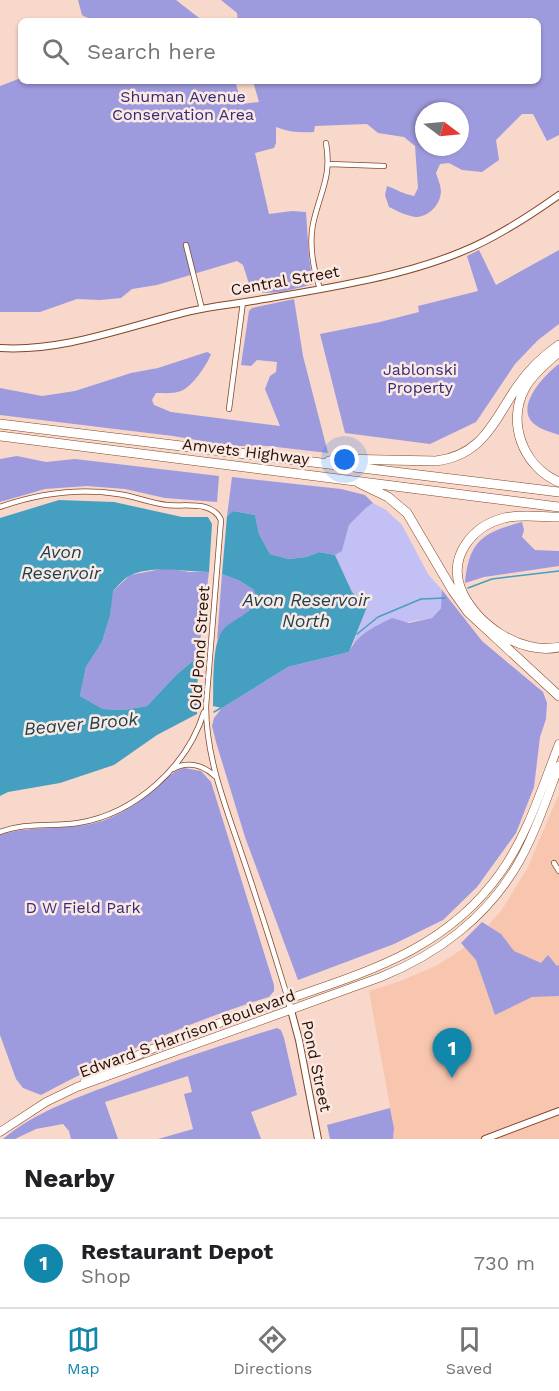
<!DOCTYPE html>
<style>
:root{--surface:#fff;--page:#f2f2f2;--text:#202124;--muted:#757577;--line:#e0e0e0;--accent:#1187ac}
body{margin:0;font-family:"Work Sans",sans-serif;background:var(--page);color:var(--text)}
.compass{position:absolute;left:415px;top:102px;width:54px;height:54px;border-radius:50%;background:var(--surface);box-shadow:0 2px 4px #0004;rotate:106deg}
.you{position:absolute;left:345px;top:460px;width:21px;height:21px;margin:-15px;border:4px solid #fff;border-radius:50%;background:#1a73e8;box-shadow:0 0 0 9px #1a73e833}
.badge{display:grid;place-items:center;width:39px;height:39px;border-radius:50%;background:var(--accent);color:#fff;font-size:20px;font-weight:700}
.pin{position:absolute;translate:-50% -50px;filter:drop-shadow(0 2px 3px #0008)}
.pin::after{content:'';position:absolute;top:32px;width:21px;height:18px;background:inherit;clip-path:polygon(0 0,100% 0,50% 100%)}
.list{margin:0;padding:0;list-style:none}
h2{display:flex;justify-content:space-between;align-items:center;height:78px;margin:0;padding:0 24px;font-size:26px}
h2 small{font-size:20px;font-weight:400;color:var(--muted)}
.list li{display:grid;grid-template-columns:39px 1fr auto;gap:18px;align-items:center;box-sizing:border-box;height:90px;padding:0 24px;border-top:2px solid var(--line)}
.list b{display:block;font-size:22px;white-space:nowrap}
.list p{margin:0;font-size:20px;white-space:nowrap;color:var(--muted)}
.list em{font-size:20px;font-style:normal;color:var(--muted)}
.icon{flex:none;width:33px;height:33px;fill:none;stroke:currentColor;stroke-width:2;stroke-linecap:round;stroke-linejoin:round}
.map{position:relative;flex:none;width:559px;height:1139px;overflow:hidden}
.search{position:absolute;background:var(--surface);box-shadow:0 2px 4px #0004;left:18px;right:18px;top:18px;height:66px;display:flex;align-items:center;gap:15px;box-sizing:border-box;padding:0 21px;border-radius:9px;color:var(--muted);font-size:22px}
.sheet{height:168px;background:var(--surface)}
nav{display:flex;justify-content:space-around;align-items:center;box-sizing:border-box;height:84px;border-top:2px solid var(--line);background:var(--surface);font-size:16px;color:var(--muted)}
nav a{display:grid;justify-items:center;gap:3px}
nav .on{color:var(--accent)}
.map>svg:first-child{display:block}
.built{fill:#f8c6af}
.green{fill:#c2c0f5}
.forest{fill:#9e9ade;fill-rule:evenodd}
.water{fill:#459fc0}
.lines{fill:none;stroke-linecap:round;stroke-linejoin:round}
.stream{stroke:#459fc0;stroke-width:1.5}
.minor-casing{stroke:#854625;stroke-width:6}
.tertiary-casing{stroke:#854625;stroke-width:8}
.primary-casing{stroke:#854625;stroke-width:9}
.motorway-casing{stroke:#854625;stroke-width:10}
.minor{stroke:#fff;stroke-width:4.5}
.tertiary{stroke:#fff;stroke-width:6}
.primary{stroke:#fff;stroke-width:8}
.motorway{stroke:#fff;stroke-width:9}
.labels{text-anchor:middle;stroke-width:5;stroke-linejoin:round;paint-order:stroke}
.park-label{font-size:16px;fill:#382a79;stroke:#f9e9e2}
.street-label{font-size:16px;fill:#280e03;stroke:#f9e9e2}
.water-label{font-size:18px;font-style:italic;fill:#1a4150;stroke:#f9e9e2}
</style>
<div class="map">
<svg width="559" height="1139" viewBox="0 0 559 1139">
<rect width="100%" height="100%" fill="#f7d8ca"/>
<path class="built" d="M559,794v345h-166l1,-11 -25,-137 29,-9 38,-16 25,-16 23,-20 17,-19 26,-42z"/>
<path class="green" d="M373,503l13,7 16,15 26,49 14,16 1,15 -11,13 -60,10 -19,16 14,-37 -15,-15 -17,-37 7,-4 7,-26 17,-17z"/>
<path class="forest" d="M78,0h98l27,21h-92c-9,-4 -21,0 -29,-6z
M221,0h338v135l-12,6 -14,-27h-11l-26,26 3,20 -17,12 -20,-2 -13,-7 -9,1 -4,9c2,7 7,16 4,24 -2,10 -13,20 -24,20 -9,-1 -19,-6 -27,-10l-4,-12 2,-9c9,3 16,8 27,10l4,-8 -3,-42 -11,-9 -26,-4 -11,-9 -52,2 -1,6c-14,1 -25,0 -38,-5v16l-2,5 -19,5 14,61 23,-3 14,1 3,45 4,27c-19,5 -43,13 -62,6l-8,-25 -6,-4 -80,24 -25,4 -11,9 -21,2 -23,-1 -37,13h-40v-226l21,-8v3h214l7,23 17,-2 -6,-21h285v-60h-300l-1,-8zM424,111h36v36h-36z
M479,250l17,35 63,-35v74l-21,16 -23,24 -39,58 -46,22 -85,-11 -25,-99 60,-12 39,-10 -1,-6 60,-15 -11,-35z
M294,299l9,57 25,97 -60,-7h-36l-59,-10 -173,-21v-27l42,8 33,-5 56,-18 27,-5 49,-16 4,2c-4,11 -19,33 -30,37 -7,3 -17,2 -25,2l-4,7 2,5 17,7 109,14 -15,-37 5,-13 6,-4 1,-10 -20,-2 -6,6 -10,-1 8,-54 3,-3z
M559,364v71c-8,-3 -20,-6 -26,-12 -18,-17 12,-49 26,-59z
M17,456l29,6 29,-3 144,17 -2,26 -52,-4 -40,-9 -38,-3 -42,3 -45,13v-43z
M232,477l109,12 24,6 8,8 -7,5 -17,17 -7,26 -7,4 -16,-3 -13,5 -17,2 -19,-5 -11,-20 -4,-19 -22,-4 -6,5z
M522,522l2,8 -2,7 13,13 24,1v15l-75,11 -19,6c4,-43 18,-50 57,-61z
M167,568l22,4h20l-11,85 -21,17 -30,32 -24,4 -20,-1 -23,-13 6,-29 16,-25 8,-26 2,-24 18,-17z
M222,574l18,7 14,9 2,13c-12,17 -28,19 -39,37z
M442,590l40,51 61,51 4,11 -1,16 -6,18 -6,50 -18,46 -39,54 -34,33 -49,24 -96,36 -53,-143 -29,-95 -4,-16 2,-8 8,-10 66,-41 61,-15c8,-18 27,-26 43,-34l17,5 23,-5 9,-10z
M184,768l17,3 10,11 63,203v6l-5,6c-79,24 -155,59 -228,98l-18,-7 -7,-9 -16,-44v-200c33,-11 68,-3 102,-14 17,-6 34,-16 48,-28 11,-9 20,-21 34,-25z
M482,922l19,12 13,17 27,12 7,-8 9,11 2,-1v31l-27,1 -37,18 -19,-55 -15,-17z
M277,1028l4,2 3,8 13,57 -46,17 10,27h-103l35,-10 -9,-35 8,-2 -4,-16 -83,26 13,37h-47l-2,-8 -6,-7 -27,5 -21,10h-12c31,-26 70,-40 107,-54 55,-21 111,-40 167,-57z
M390,1108l4,20 -1,11h-63l-3,-14z"/>
<path class="water" d="M59,500l55,2 68,15h26l4,7 -3,48c-25,0 -54,-7 -78,3 -7,3 -13,11 -18,16l-3,25 -8,26 -16,25 -6,29 23,13 20,1 24,-4 30,-32 21,-17 -1,57 -40,21 -43,30 -54,18 -52,9 -8,4v-278z
M233,511l22,4 4,19 11,20 19,5 17,-2 13,-5 16,3 17,37 15,15 -18,45 -61,15 -66,41 -9,-2c1,-19 -2,-62 10,-76 8,-10 23,-13 33,-27l-2,-13 -14,-9 -18,-7 5,-58z"/>
<g class="lines">
<path class="stream" d="M468,588l24,-9 67,-8
M357,634l21,-17 43,-18 24,-1
M214,712l7,-4"/>
<g class="minor-casing">
<path id="minor" d="M329,164l55,2
M186,245l16,64
M320,289c-7,-20 -11,-45 -7,-65 7,-32 19,-47 13,-81
M229,409l14,-107
M0,507c37,-13 78,-19 118,-13 16,2 32,9 49,11 18,2 45,-5 54,15l-15,186c0,50 18,96 34,143 17,50 33,100 48,150
M173,769c15,-8 30,-4 42,7
M0,832c26,-10 51,-5 78,-9 57,-9 109,-56 126,-111
M554,863l5,8"/>
</g>
<g class="tertiary-casing">
<path id="tertiary" d="M0,348c65,4 128,-22 191,-37 22,-5 45,-7 67,-11 65,-11 143,-23 203,-48 35,-14 67,-35 98,-57
M288,999l11,41 19,99
M485,1139l74,-28"/>
</g>
<g class="primary-casing">
<path id="primary" d="M85,1081c60,-33 125,-55 189,-77 88,-31 171,-52 227,-132 27,-38 41,-85 58,-128
M0,1132l46,-30 31,-15 304,-110c57,-23 108,-61 139,-117 16,-29 27,-62 39,-94"/>
</g>
<g class="motorway-casing">
<path id="motorway" d="M559,352c-12,10 -25,21 -33,34 -20,35 -4,80 33,96
M0,424l559,68
M0,436l559,71
M329,461l8,-2 99,2c47,-6 57,-39 81,-74 11,-16 26,-31 42,-42
M359,483l29,14 19,16 46,78 15,21 91,84
M559,517c-18,0 -38,-3 -55,1 -31,8 -55,37 -44,69 13,36 61,69 99,60
M559,768v-1"/>
</g>
<use href="#minor" class="minor"/>
<use href="#tertiary" class="tertiary"/>
<use href="#primary" class="primary"/>
<use href="#motorway" class="motorway"/>
</g>
<g class="labels">
<g class="park-label">
<text x="183" y="102">Shuman Avenue<tspan x="183" dy="18">Conservation Area</tspan></text>
<text x="420" y="375">Jablonski<tspan x="420" dy="18">Property</tspan></text>
<text x="83" y="913">D W Field Park</text>
</g>
<g class="street-label">
<text transform="translate(285 280) rotate(-10)" y="6">Central Street</text>
<text transform="translate(246 451) rotate(7)" y="6">Amvets Highway</text>
<text transform="translate(199 648) rotate(-86)" y="6">Old Pond Street</text>
<text transform="translate(187 1033) rotate(-20)" y="6">Edward S Harrison Boulevard</text>
<text transform="translate(317 1066) rotate(78)" y="6">Pond Street</text>
</g>
<g class="water-label">
<text x="61" y="558">Avon<tspan x="61" dy="21">Reservoir</tspan></text>
<text x="306" y="606">Avon Reservoir<tspan x="306" dy="21">North</tspan></text>
<text transform="translate(81 724) rotate(-5)" y="6">Beaver Brook</text>
</g>
</g>
</svg>
<svg class="compass" viewBox="-18 -18 36 36"><path d="M0-13l5 13h-10z" fill="#e53935"/><path d="M0 13l5-13h-10z" fill="#757577"/></svg>
<div class="you"></div>
<div class="pin badge" style="left:452px;top:1078px">1</div>
<div class="search"><svg class="icon" aria-label="search" viewBox="0 0 24 24"><circle cx="10" cy="10" r="6"/><path d="M15 15l6 6"/></svg>Search here</div>
</div>
<section class="sheet">
<h2>Nearby<small></small></h2>
<ul class="list">
<li><span class="badge">1</span><div><b>Restaurant Depot</b><p>Shop</p></div><em>730 m</em></li>
</ul>
</section>
<nav>
<a class="on"><svg class="icon" aria-label="map" viewBox="0 0 24 24"><path d="M3 6l6-2 6 2 6-2v14l-6 2-6-2-6 2zM9 4v14M15 6v14"/></svg>Map</a>
<a><svg class="icon" aria-label="directions" viewBox="0 0 24 24"><path d="M12 3l9 9-9 9-9-9zM9 14v-3h6M13 9l2 2-2 2"/></svg>Directions</a>
<a><svg class="icon" aria-label="saved" viewBox="0 0 24 24"><path d="M7 4h10v16l-5-4-5 4z"/></svg>Saved</a>
</nav>
